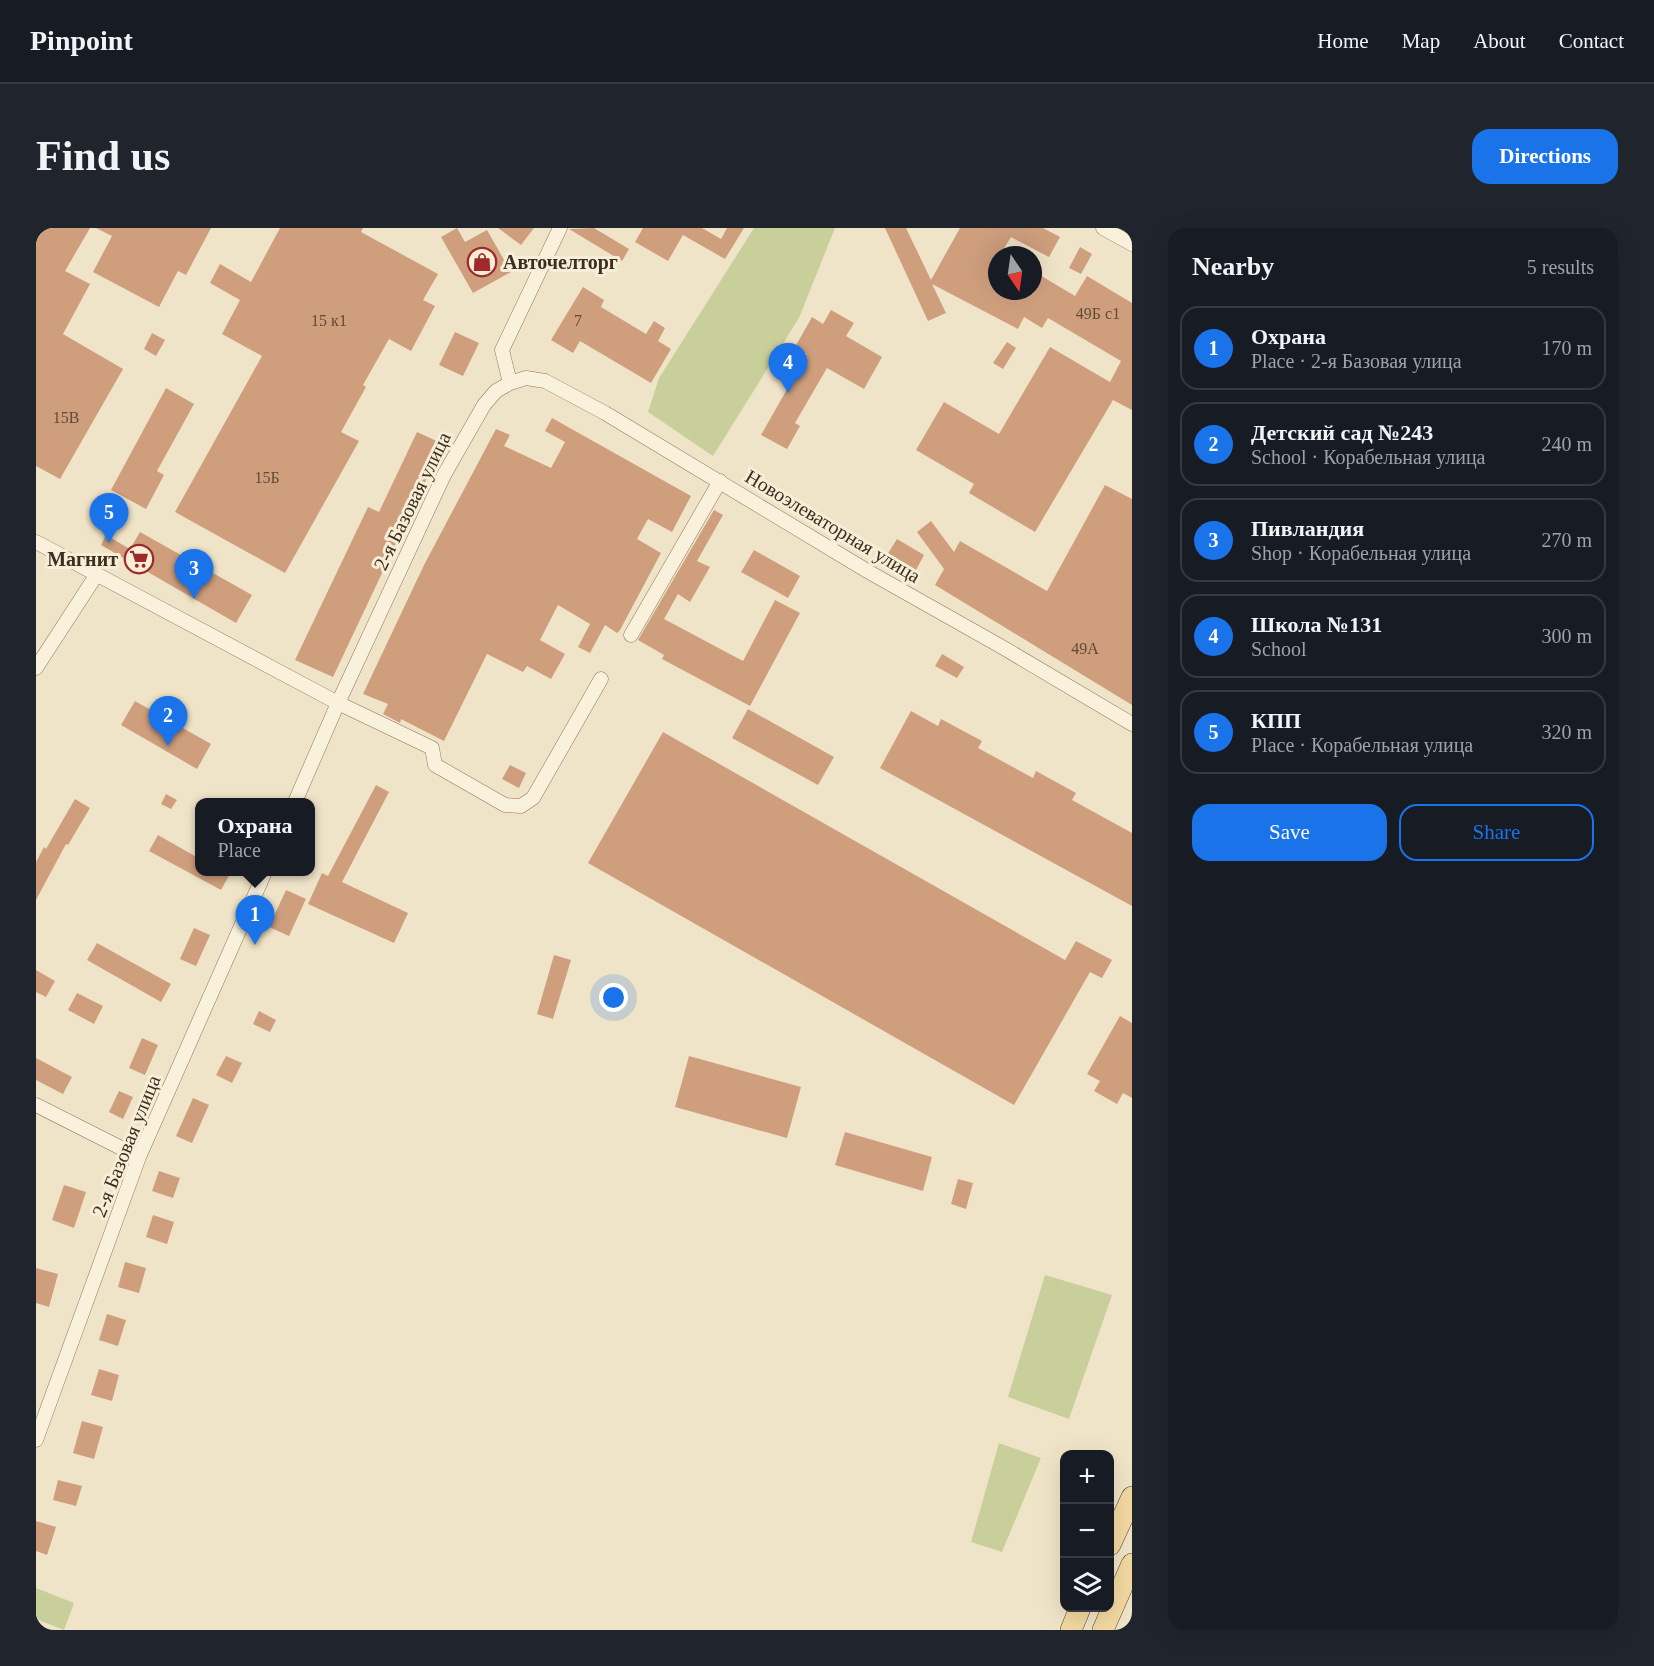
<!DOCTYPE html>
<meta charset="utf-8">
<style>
:root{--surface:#171b24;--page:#20242c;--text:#f1f3f6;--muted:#9ea1a6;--line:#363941;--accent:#1a73e8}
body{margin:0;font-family:Georgia,serif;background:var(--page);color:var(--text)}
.controls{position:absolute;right:18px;bottom:18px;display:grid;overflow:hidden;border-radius:12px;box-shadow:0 6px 24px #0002}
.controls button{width:54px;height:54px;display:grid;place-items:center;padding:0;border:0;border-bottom:2px solid var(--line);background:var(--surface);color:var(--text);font:30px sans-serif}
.compass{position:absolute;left:952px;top:18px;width:54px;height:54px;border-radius:50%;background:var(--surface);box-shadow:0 6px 24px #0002;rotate:167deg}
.you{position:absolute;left:578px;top:770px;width:21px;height:21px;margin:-15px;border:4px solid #fff;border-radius:50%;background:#1a73e8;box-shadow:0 0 0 9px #1a73e833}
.badge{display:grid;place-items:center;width:39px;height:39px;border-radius:50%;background:var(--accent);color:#fff;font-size:20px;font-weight:700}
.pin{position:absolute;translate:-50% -50px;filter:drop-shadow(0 2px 3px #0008)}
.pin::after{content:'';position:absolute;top:32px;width:21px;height:18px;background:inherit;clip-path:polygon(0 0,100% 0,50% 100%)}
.popup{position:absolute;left:159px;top:570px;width:120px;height:78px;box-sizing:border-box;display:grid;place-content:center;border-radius:12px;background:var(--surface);filter:drop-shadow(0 2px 4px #0005);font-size:20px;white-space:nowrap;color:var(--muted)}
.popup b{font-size:22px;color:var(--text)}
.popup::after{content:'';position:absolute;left:50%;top:100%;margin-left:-12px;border:12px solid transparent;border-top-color:var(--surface)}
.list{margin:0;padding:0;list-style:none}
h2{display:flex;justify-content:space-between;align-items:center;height:78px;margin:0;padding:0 24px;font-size:26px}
h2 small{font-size:20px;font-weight:400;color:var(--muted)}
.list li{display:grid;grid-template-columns:39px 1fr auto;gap:18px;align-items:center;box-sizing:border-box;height:84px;margin:0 12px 12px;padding:0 12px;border:2px solid var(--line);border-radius:18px}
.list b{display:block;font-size:22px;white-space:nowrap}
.list p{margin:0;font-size:20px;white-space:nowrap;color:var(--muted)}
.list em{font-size:20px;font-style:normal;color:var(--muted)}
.actions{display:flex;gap:12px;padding:18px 24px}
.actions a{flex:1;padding:14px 0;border:2px solid var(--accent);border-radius:18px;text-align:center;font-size:21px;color:var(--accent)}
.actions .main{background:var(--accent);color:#fff}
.icon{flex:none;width:33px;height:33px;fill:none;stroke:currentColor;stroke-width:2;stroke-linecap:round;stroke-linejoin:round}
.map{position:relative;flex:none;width:1096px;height:1402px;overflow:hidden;border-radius:18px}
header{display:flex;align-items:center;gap:36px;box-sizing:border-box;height:84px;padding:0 30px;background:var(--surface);border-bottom:2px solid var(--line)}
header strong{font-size:28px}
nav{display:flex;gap:33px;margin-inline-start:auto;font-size:21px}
.intro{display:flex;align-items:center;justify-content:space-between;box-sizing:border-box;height:144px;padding:0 36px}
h1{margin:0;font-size:42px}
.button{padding:15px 27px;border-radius:18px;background:var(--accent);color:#fff;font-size:21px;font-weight:700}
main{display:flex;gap:36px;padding:0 36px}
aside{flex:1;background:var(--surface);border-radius:18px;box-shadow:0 6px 24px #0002}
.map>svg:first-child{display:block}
.green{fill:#c9cf9b}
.building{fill:#cf9f7d}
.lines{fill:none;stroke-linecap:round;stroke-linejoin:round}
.minor-casing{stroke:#8d765c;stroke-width:15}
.primary-casing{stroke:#5b4430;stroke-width:22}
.minor{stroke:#faf1dc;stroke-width:14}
.primary{stroke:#f3d9a0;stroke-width:21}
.labels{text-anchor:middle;stroke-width:6;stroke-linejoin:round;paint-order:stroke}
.number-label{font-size:16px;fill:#624a37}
.poi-label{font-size:20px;font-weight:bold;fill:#3d2e20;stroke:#f7eed8;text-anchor:start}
.street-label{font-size:20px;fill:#3d2e20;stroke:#f7eed8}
</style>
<header>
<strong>Pinpoint</strong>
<nav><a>Home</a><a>Map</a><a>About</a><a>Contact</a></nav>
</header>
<div class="intro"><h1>Find us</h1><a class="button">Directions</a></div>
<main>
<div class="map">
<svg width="1096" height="1402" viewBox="0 0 1096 1402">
<rect width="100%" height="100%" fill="#f0e4c8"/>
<path class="green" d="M718,0h81l-36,90 -86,138 -65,-44 11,-34z
M1009,1047l67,20 -43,124 -61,-22z
M963,1215l42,15 -39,94 -31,-10z
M0,1360l38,15 -10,27 -28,-11z"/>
<path class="building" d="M3,0h51l-25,43 25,13 -27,50 60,35 -63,110 -24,-13v-232z
M60,0h115l-25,47 -8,-4 -19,36 -66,-35 19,-36z
M244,0h83l-2,4 77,42 -15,26 12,6 -24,45 -22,-12 -26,46 3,2 -25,45 18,9 -74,132 -110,-61 87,-156 -40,-22 18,-34 -30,-17 10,-19 31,18z
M421,0l8,14 22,-12 24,42 -38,21 -32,-56z
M462,0h36l-13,17z
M558,0l35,21 -7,12 -53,-32z
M607,0h59l19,11 6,-11h17l-19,31 -42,-24 -15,26 -33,-19z
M849,0h21l25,52 29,-52h83l17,9 -11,20 -38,-20 -11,18h-3v36h36v-20l42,25 12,-20 45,27v107l-19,-10 -78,132 -66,-39 5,-9 -58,-34 28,-48 55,32 51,-87 60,35 11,-21 -73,-43 -6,10 -18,-11 -6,12 -86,-45 14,29 -18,8z
M1044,19l12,7 -11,20 -12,-6z
M547,59l21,13 -3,7 45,27 8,-13 11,7 -7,13 13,8 -20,34 -71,-42 -7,12 -22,-13z
M795,82l23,13 -8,13 36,21 -18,32 -37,-21 -32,55 5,3 -13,23 -26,-14 46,-81 -12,-7 17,-30 11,7z
M419,104l24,11 -16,33 -24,-11z
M116,105l13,7 -9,16 -12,-7z
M971,114l9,6 -13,21 -10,-6z
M130,160l28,16 -37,67 7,4 -18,34 -35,-19z
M516,190l139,78 -19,36 -24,-13 -11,20 24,14 -41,77 -3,3 -12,-8 -15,28 -12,-6 12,-23 -32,-19 -18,35 25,14 -14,25 -24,-13 -4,6 -36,-18 -43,87 -43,-22 -1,4 -17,-9 5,-10 -25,-10 61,-129 72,-136 14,6 -6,11 47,22 14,-26 -20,-11z
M381,204l26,12 -110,233 -38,-17 73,-153 11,5z
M1069,257l27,14v206l-197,-120 9,-16 -27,-37 14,-11 23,31 6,-11 87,50z
M678,282l9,5 -26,46 13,6 -20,35 -12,-8 -14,25 79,42 32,-61 25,13 -50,93 -88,-47 2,-4 -26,-15z
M104,304l112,63 -16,28 -135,-78 5,-10 24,14z
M861,311l27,16 -9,17 -28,-17z
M718,322l46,26 -12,22 -47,-26z
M906,426l22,13 -7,11 -22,-12z
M99,473l76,43 -14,25 -76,-44z
M712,481l86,48 -16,28 -86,-47z
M875,483l27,15 3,-7 41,22 -4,7 55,30 3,-7 40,22 -4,7 60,33v73l-252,-138z
M627,504l402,228 11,-19 36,19 -10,18 -12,-6 -76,133 -426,-242z
M474,537l16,8 -7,15 -17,-9z
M340,557l13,7 -47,90 66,31 -14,30 -86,-39 14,-31 6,3z
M130,566l11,6 -6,9 -10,-5z
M39,571l15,9 -22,37 -2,-1 -30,56v-38l8,-15 2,2z
M122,607l42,24v13h31l-10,18 -72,-39z
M250,662l20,9 -17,37 -20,-9z
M158,700l16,7 -14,31 -16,-7z
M61,715l74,41 -10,18 -74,-42z
M518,727l17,5 -18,59 -16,-5z
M0,742l19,11 -9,16 -10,-5z
M41,765l26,13 -9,18 -26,-14z
M223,783l17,9 -6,12 -17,-8z
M1084,788l12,7v75l-9,-5 -6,11 -23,-13 6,-10 -13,-7z
M106,810l16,7 -13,30 -16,-7z
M190,828l16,7 -10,20 -16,-8z
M653,828l112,31 -14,51 -112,-31z
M0,830l36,19 -9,17 -27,-14z
M83,863l14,6 -10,22 -14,-7z
M157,870l16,7 -17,38 -16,-7z
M809,904l87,25 -9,34 -88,-26z
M123,943l21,7 -7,20 -21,-7z
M922,951l15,4 -7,26 -15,-5z
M28,957l22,7 -12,36 -22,-8z
M117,987l21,7 -7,22 -21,-7z
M89,1034l21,6 -7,25 -21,-6z
M0,1040l22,6 -9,33 -13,-4z
M71,1086l19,6 -8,26 -19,-6z
M63,1141l20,6 -7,26 -21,-6z
M46,1193l21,6 -9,32 -21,-6z
M22,1252l24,6 -6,20 -23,-6z
M0,1293l20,6 -9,28 -11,-4z"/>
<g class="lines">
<g class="minor-casing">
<path id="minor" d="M1067,0l29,16
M474,155l-8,-33 58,-122
M0,314l302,161 94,45 3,17 70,40 16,1 12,-8 68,-119
M595,407l89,-154
M0,440l61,-94
M259,574l43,-99 106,-228 40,-70 12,-14 14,-8 16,-5 19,3 60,32 264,159 133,75 130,77
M0,877l103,52
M0,1212l103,-283 126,-285"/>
</g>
<g class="primary-casing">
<path id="primary" d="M1074,1317l22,-48
M1035,1402l9,-22
M1067,1402l29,-66"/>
</g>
<use href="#minor" class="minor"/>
<use href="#primary" class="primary"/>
</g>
<defs>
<g id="shop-ring" transform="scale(1.5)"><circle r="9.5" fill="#f7eed8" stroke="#9e2a2b" stroke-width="1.5"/><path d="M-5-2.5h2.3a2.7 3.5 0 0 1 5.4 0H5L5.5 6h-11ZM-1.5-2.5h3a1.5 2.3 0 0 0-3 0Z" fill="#9e2a2b"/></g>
<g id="supermarket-ring" transform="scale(1.5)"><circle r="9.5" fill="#f7eed8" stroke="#9e2a2b" stroke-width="1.5"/><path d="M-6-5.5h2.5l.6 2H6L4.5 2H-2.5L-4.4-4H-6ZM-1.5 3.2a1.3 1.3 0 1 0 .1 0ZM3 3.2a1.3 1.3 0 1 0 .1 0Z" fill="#9e2a2b"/></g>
</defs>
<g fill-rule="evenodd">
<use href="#shop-ring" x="446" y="34"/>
<use href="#supermarket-ring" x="103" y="331"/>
</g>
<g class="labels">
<g class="number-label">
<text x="1062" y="91">49Б с1</text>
<text x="293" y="98">15 к1</text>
<text x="542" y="98">7</text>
<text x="30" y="195">15В</text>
<text x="231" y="255">15Б</text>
<text x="1049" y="426">49А</text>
</g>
<g class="poi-label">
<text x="467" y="41">Авточелторг</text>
<text x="82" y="338" text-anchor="end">Магнит</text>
</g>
<g class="street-label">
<text transform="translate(376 273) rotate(-64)" y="7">2-я Базовая улица</text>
<text transform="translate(797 298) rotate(31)" y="7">Новоэлеваторная улица</text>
<text transform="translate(90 918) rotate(-68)" y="7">2-я Базовая улица</text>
</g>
</g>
</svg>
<div class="controls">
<button>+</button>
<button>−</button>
<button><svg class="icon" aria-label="layers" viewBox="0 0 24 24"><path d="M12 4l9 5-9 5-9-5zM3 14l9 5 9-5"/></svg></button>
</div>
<svg class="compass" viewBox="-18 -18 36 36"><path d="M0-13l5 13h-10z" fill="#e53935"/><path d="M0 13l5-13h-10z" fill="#9ea1a6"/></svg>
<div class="you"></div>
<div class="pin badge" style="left:219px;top:717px">1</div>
<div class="popup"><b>Охрана</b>Place</div>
<div class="pin badge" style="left:132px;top:518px">2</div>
<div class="pin badge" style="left:158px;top:371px">3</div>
<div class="pin badge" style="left:752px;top:165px">4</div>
<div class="pin badge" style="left:73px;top:315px">5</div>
</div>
<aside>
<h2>Nearby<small>5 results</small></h2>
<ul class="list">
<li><span class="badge">1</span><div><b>Охрана</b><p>Place · 2-я Базовая улица</p></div><em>170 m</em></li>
<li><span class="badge">2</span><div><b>Детский сад №243</b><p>School · Корабельная улица</p></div><em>240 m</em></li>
<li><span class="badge">3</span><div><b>Пивландия</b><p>Shop · Корабельная улица</p></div><em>270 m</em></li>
<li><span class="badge">4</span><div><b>Школа №131</b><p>School</p></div><em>300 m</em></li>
<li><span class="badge">5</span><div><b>КПП</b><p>Place · Корабельная улица</p></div><em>320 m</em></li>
</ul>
<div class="actions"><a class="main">Save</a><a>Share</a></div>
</aside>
</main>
